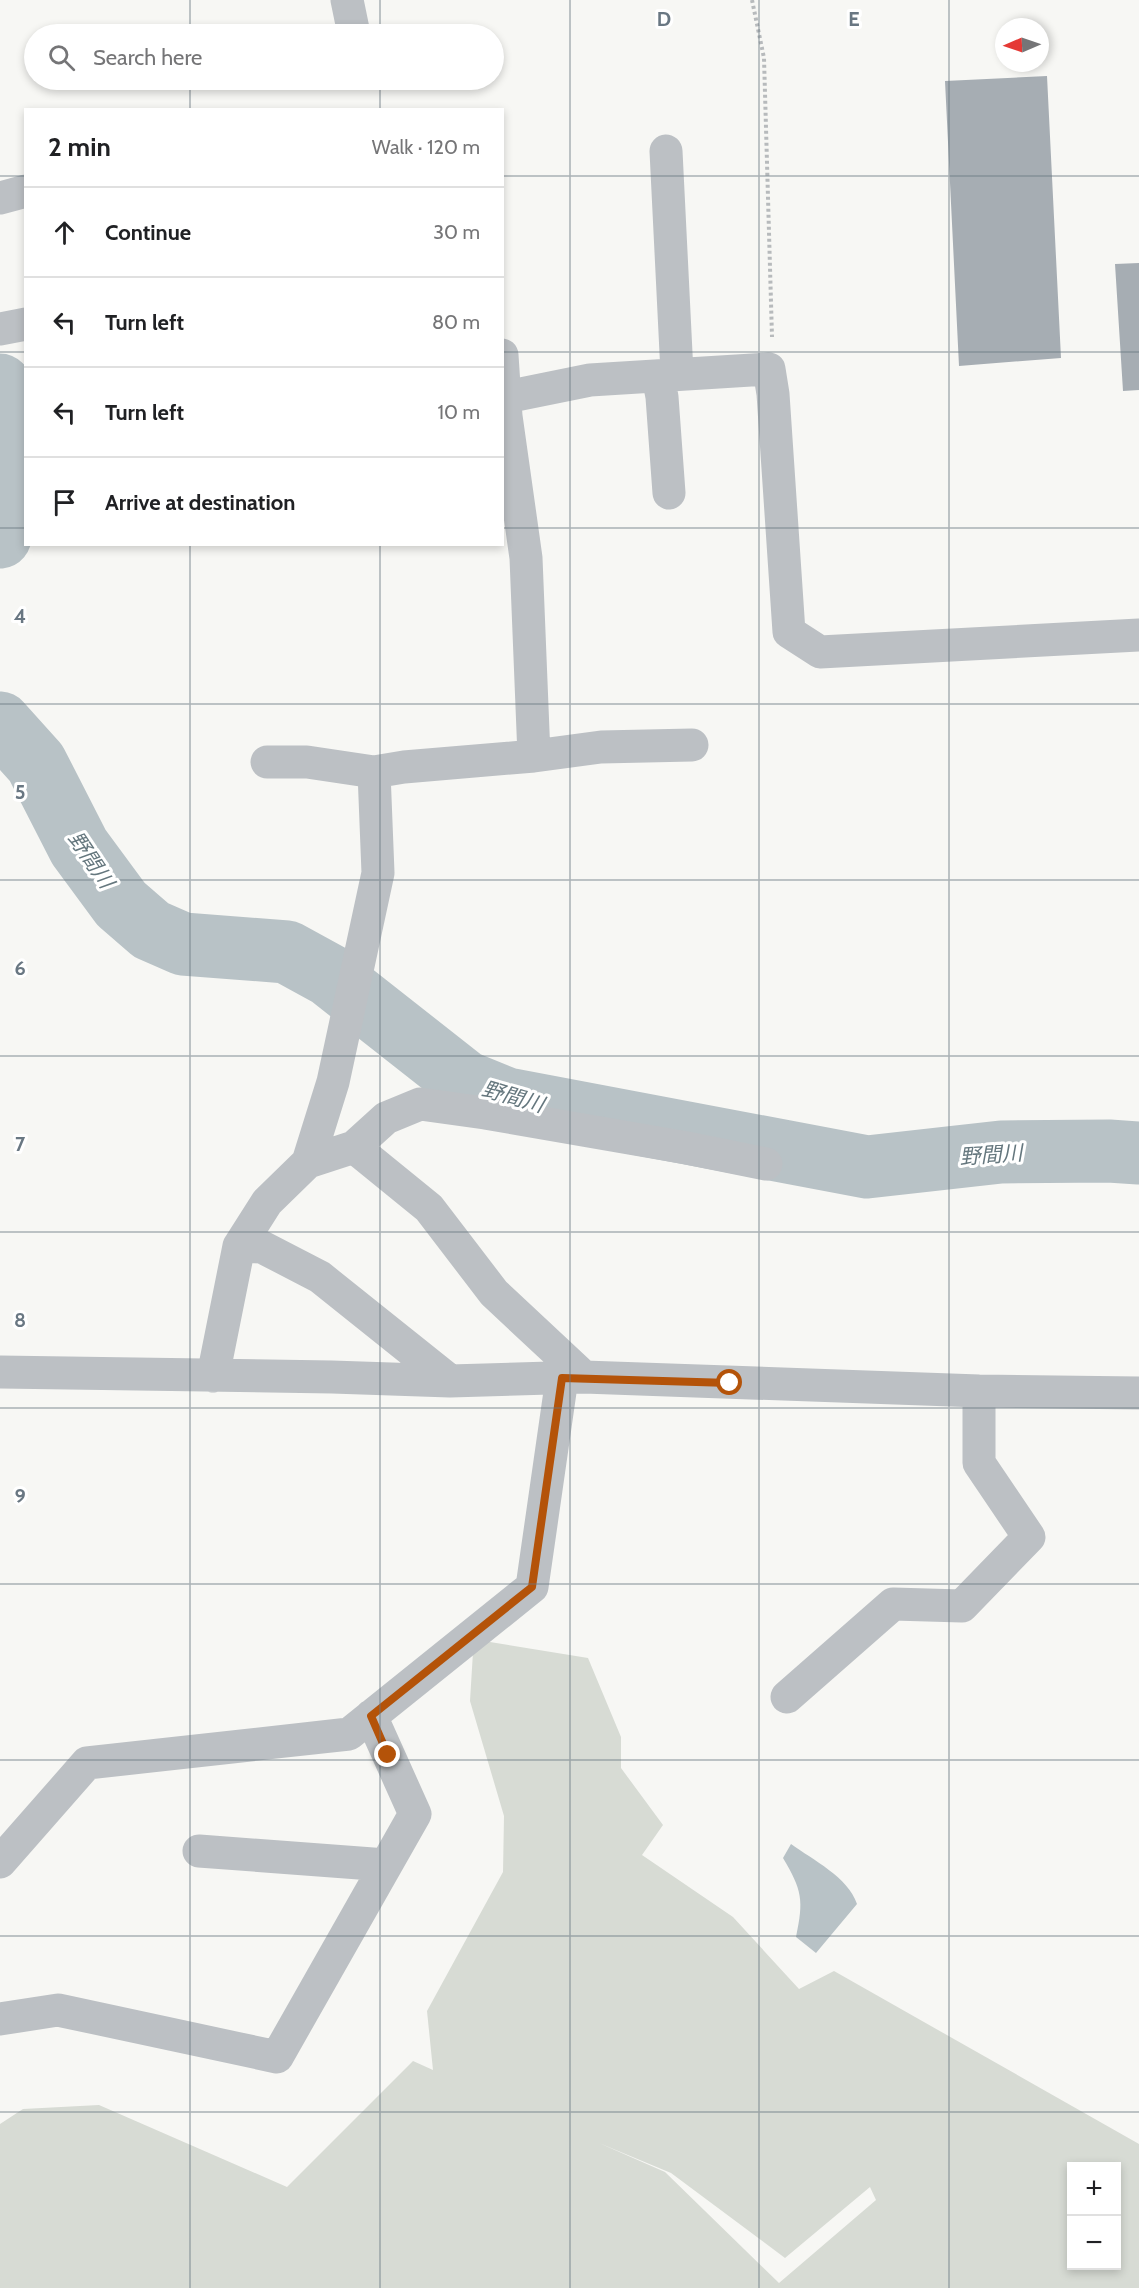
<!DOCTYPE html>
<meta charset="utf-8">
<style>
:root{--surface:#fff;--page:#f2f2f2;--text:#202124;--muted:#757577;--line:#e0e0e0}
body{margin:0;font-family:Cabin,"Noto Sans JP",sans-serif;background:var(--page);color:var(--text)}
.controls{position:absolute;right:18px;bottom:18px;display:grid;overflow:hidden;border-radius:0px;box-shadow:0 3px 9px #0003}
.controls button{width:54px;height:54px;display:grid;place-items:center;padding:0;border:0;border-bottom:2px solid var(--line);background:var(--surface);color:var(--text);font:30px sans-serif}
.compass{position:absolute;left:995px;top:18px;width:54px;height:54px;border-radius:50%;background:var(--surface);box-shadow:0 3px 9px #0003;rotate:268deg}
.stop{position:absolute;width:18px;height:18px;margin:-14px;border:4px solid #b45309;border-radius:50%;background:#fff}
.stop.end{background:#b45309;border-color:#fff;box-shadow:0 2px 6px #0008}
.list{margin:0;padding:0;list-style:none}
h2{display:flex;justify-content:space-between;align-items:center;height:78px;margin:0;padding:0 24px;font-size:26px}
h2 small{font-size:20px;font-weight:400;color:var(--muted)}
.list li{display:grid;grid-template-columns:39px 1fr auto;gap:18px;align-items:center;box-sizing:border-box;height:90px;padding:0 24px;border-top:2px solid var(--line)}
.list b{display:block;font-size:22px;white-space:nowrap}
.list em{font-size:20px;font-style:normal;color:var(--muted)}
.icon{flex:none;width:33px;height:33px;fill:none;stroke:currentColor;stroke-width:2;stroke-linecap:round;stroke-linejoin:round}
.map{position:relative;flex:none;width:1139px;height:2288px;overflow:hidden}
.search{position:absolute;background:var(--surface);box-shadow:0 3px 9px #0003;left:24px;top:24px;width:480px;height:66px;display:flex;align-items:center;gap:15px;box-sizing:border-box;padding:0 21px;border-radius:33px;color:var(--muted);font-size:22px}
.panel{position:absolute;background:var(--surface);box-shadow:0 3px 9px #0003;left:24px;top:108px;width:480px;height:438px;border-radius:0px}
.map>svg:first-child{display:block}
.green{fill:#d7dbd4;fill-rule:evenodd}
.water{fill:#b8c2c6}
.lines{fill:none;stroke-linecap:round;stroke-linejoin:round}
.river{stroke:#b8c2c6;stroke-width:63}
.building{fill:#a6adb3}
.path{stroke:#b7babc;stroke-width:4;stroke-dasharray:3 3;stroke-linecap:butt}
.street{stroke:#bcc0c4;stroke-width:33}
.route{stroke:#b45309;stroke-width:8}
.grid{fill:none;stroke:#697782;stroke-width:1.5;stroke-opacity:0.55}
.labels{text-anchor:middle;stroke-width:6;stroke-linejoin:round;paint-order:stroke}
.water-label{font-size:21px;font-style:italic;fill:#65777e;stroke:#fff}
.grid-label{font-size:20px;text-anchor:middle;font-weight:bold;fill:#697782;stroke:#fff;stroke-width:6;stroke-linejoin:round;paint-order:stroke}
</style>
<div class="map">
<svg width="1139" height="2288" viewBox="0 0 1139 2288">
<rect width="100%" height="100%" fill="#f7f7f4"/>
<path class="green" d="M484,1641l104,17 33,79v31l42,57 -21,30 91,62 66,72 35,-18 305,173v144h-1139v-164l23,-15 76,-4 188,82 126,-126 20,9 -6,-59 76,-139 1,-56 -34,-115 3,-49zM599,2143l72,30 114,85 85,-71 6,13 -97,83 -114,-111zM1072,2166h44v100h-44z"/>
<path class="water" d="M791,1844c22,16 57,33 66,60l-41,49 -20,-16c8,-37 6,-47 -13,-79z"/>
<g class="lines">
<path class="river" d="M0,385l22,22 4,15
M0,537l26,-82
M0,723l36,40 43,84 42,57 30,26 32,14 104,8 42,23 136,107 42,17 360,68 134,-15 108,-1 30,2"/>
</g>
<path class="building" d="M1047,76l14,282 -102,8 -14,-285z
M1139,263v127l-16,1 -8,-127z"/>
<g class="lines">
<path class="path" d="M752,0l12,58 8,279"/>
<path class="street" d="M347,0l7,34
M666,151l11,222
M0,198l26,-7
M0,329l26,-5
M502,355l4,61 20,142 8,198
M658,376l4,21 7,96
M506,397l84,-17 179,-11 4,25 16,238 31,20 319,-17
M267,762h40l67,10 30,-5 130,-11 67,-9 91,-2
M354,1147l75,61 65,85 90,84
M308,1162l46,-15 32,-29 34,-14 65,9 202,35 79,16
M239,1246l23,1 58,30 130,104
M0,1372l332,5 118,4 134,-4 395,14 160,2
M213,1376l26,-130 28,-44 41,-40 25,-80 45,-209 -4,-101
M787,1697l106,-93 69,2 67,-69 -50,-74v-72
M199,1851l187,14
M0,1862l87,-99 262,-29 183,-147 30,-209
M0,2019l58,-9 219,47 138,-243 -44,-98"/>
</g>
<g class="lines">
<path class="route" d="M388,1755l-17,-39 161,-129 30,-209 168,5"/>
</g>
<path class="grid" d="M190,0v34M380,0v34M570,0v2288M759,0v2288M949,0v2288M190,80v30M380,80v30M0,176h26M502,176h637M0,352h26M502,352h637M0,528h26M502,528h637M190,544v1744M380,544v1744M0,704h1139M0,880h1139M0,1056h1139M0,1232h1139M0,1408h1139M0,1584h1139M0,1760h1139M0,1936h1139M0,2112h1139"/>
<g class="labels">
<g class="water-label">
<text transform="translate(91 860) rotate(56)" y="7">野間川</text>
<text transform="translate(513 1097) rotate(16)" y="7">野間川</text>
<text transform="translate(991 1155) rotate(-4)" y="7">野間川</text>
</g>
</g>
<g class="grid-label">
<text x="664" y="26">D</text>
<text x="854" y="26">E</text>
<text x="20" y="623">4</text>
<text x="20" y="799">5</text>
<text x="20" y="975">6</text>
<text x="20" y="1151">7</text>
<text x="20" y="1327">8</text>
<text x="20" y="1503">9</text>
</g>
</svg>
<div class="controls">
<button>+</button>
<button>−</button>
</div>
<svg class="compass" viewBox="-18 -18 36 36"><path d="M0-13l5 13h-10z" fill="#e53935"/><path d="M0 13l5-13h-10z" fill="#757577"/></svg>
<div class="stop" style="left:730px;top:1383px"></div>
<div class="stop end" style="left:388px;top:1755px"></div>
<div class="search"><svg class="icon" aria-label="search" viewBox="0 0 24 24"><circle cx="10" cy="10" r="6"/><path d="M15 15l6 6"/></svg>Search here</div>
<section class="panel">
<h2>2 min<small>Walk · 120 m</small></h2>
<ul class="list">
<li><svg class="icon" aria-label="ahead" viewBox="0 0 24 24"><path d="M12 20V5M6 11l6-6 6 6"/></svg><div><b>Continue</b></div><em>30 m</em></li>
<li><svg class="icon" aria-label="left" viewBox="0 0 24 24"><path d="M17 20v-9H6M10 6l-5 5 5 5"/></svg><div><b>Turn left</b></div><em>80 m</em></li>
<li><svg class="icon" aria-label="left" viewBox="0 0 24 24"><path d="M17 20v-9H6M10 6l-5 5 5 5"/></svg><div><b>Turn left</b></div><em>10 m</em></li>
<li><svg class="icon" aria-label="arrive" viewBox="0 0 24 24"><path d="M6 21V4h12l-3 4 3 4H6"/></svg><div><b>Arrive at destination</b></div></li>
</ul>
</section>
</div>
